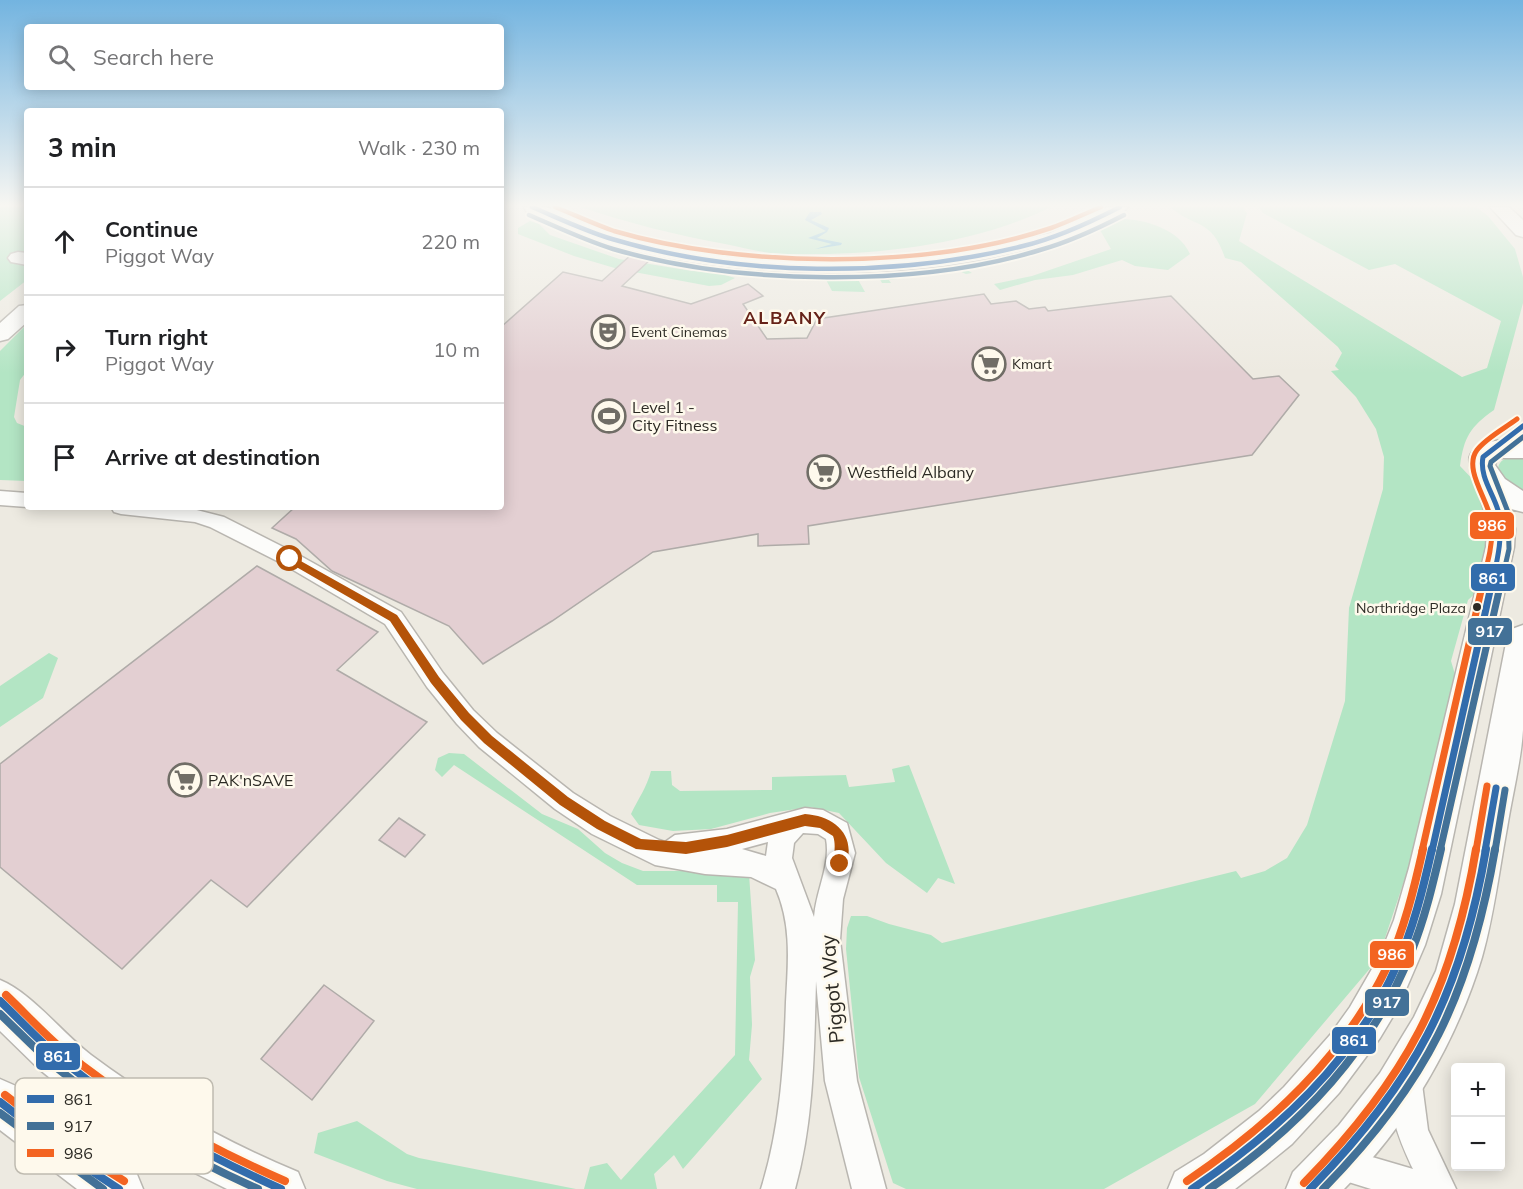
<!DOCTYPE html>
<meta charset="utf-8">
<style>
:root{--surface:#fff;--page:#f2f2f2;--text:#202124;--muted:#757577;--line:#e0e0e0}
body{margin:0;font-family:Mulish,sans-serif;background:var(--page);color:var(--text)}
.controls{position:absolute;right:18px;bottom:18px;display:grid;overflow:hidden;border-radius:6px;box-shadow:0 3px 15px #0003}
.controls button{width:54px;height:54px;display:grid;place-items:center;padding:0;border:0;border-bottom:2px solid var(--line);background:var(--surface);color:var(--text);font:30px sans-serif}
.stop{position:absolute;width:18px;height:18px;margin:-14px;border:4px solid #b45309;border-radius:50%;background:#fff}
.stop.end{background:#b45309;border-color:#fff;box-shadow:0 2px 6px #0008}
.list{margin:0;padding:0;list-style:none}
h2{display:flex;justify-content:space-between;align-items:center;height:78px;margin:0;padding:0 24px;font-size:26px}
h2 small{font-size:20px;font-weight:400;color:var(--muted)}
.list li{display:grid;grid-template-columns:39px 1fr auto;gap:18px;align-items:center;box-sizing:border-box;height:108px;padding:0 24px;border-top:2px solid var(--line)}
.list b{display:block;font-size:22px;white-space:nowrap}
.list p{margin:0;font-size:20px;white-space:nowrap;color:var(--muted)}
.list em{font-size:20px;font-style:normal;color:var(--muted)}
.icon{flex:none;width:33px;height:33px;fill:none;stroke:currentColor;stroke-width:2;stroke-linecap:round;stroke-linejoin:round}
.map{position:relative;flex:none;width:1523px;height:1189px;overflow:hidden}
.search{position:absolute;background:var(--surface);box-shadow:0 3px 15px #0003;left:24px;top:24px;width:480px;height:66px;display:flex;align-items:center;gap:15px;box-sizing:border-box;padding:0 21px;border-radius:6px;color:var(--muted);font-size:22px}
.panel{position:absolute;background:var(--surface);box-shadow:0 3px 15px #0003;left:24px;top:108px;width:480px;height:402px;border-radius:6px}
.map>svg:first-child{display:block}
.green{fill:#b3e5c4}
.water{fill:#64b3d3}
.building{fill:#e3cfd2;stroke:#afaba8;stroke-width:1.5}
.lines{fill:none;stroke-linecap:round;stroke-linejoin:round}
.minor-casing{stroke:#b9b6b0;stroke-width:3}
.tertiary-casing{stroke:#b9b6b0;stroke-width:3}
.secondary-casing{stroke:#b9b6b0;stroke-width:3}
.minor{fill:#fcfcfa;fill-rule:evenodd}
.tertiary{fill:#fcfcfa;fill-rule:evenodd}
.secondary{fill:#fcfcfa;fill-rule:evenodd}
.bus-1-far3-casing{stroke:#fef9ec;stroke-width:8}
.bus-1-far2-casing{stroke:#fef9ec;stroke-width:9}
.bus-1-far1-casing{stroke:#fef9ec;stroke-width:11}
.bus-1-casing{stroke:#fef9ec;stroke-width:13}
.bus-2-far3-casing{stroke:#fef9ec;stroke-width:8}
.bus-2-far2-casing{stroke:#fef9ec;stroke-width:9}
.bus-2-far1-casing{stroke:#fef9ec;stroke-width:11}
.bus-2-casing{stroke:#fef9ec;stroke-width:13}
.bus-3-far3-casing{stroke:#fef9ec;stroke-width:8}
.bus-3-far2-casing{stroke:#fef9ec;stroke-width:9}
.bus-3-far1-casing{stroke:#fef9ec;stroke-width:11}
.bus-3-casing{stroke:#fef9ec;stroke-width:13}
.bus-1-far3{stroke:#326cac;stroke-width:4.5}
.bus-1-far2{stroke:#326cac;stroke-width:5}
.bus-1-far1{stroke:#326cac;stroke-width:7}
.bus-1{stroke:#326cac;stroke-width:8}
.bus-2-far3{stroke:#437197;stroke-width:4.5}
.bus-2-far2{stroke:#437197;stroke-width:5}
.bus-2-far1{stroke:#437197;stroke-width:7}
.bus-2{stroke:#437197;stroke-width:8}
.bus-3-far3{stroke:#f36421;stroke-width:4.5}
.bus-3-far2{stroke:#f36421;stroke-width:5}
.bus-3-far1{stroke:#f36421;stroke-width:7}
.bus-3{stroke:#f36421;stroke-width:8}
.route{fill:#b45309}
.bus-dot{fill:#2c2a24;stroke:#fef9ec;stroke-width:2}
.labels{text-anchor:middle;stroke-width:5;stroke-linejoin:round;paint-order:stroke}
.far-poi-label{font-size:14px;fill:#2c2a24;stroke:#fef9ec;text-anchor:start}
.bus-label{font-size:14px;fill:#2c2a24;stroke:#fef9ec;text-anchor:end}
.poi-label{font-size:16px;fill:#2c2a24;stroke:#fef9ec;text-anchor:start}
.far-district-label{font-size:18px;font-weight:bold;letter-spacing:1.5px;fill:#662218;stroke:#fef9ec}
.near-street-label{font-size:20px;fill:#2c2a24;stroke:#fef9ec}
.key{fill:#fef9ec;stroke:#bfbbb0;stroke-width:1.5}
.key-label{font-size:16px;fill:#2c2a24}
.line-badge{stroke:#fef9ec;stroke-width:2}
.badge-label{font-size:16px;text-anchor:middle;font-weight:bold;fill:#fff}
</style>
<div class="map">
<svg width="1523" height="1189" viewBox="0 0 1523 1189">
<rect width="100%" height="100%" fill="#edeae1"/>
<path class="green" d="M0,207h27v73l-27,21z
M580,207h471c-68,34 -160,47 -235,47 -15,0 -31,1 -46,-1 -15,-2 -30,-6 -45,-9 -49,-9 -97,-21 -145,-37z
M1170,207h73l4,6 -8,28 223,136 25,-9 14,-47 -106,-57 -26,6 -106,-57 -4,-6h217l12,9 27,33 8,28v26l-29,107c-24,17 -30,27 -34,56l19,20 13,35 -13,69 -11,10 -17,61 6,20 -34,143 -45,135 -123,145 -151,85h-198l-13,-6 -34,-106 -13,-128 1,-21 4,-12h16l22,8 42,11 11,8 294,-72 5,7 24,-7 22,-13 20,-33 38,-124 4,-93 34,-119 1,-32 -8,-28 -20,-32 -25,-26 8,-1 -4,-4 7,-13 -4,-6 -97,-85 -16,-4c-13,-40 -31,-30 -55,-51z
M1120,219c25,0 59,10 70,35l-22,16 -33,-4 -13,-6 -49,15 -38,5 -35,10 -6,-6 38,-8 79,-27 -11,-19z
M530,221l9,3 11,11 69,24 73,12 23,1 20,6 -14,7 -12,1 -91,-17 -44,-13 -56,-22v-6z
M964,268l8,5 -6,1 -7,-3 -70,9 2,3h-9l-4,-7z
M823,274h32l10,18 -33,-1z
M27,324v47l-7,9 -6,37 3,6 10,4v54l-27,-1v-129z
M1512,457l11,1v33l-17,-10 -8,-13c2,-8 6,-9 14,-11z
M49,653l9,5 -15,40 -43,29v-41z
M449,753l15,1 78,60 36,15 27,24 17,10 21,8h91l15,3 6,86 -5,17 2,48 -3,35 13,19 -79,90 -9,-14 -20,19 3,15h-73l6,-22 17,-4 14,17 114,-125 3,-153h-21v-17h-80l-183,-120 -12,12 -7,-7 3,-12z
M909,765l46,119 -17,-6 -11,15 -41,-30 -47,-50 -29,-6 -40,6 -59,16 -38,2 -34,-6 -8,-11c7,-15 16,-27 20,-43h20l1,14 8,6 92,-1v-13l74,-2 3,12 46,-5 -3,-13z
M357,1121l50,33 12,4 157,31h-159l-30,-8 -73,-28 4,-20z"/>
<path class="water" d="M810,212h11l1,2 -11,6 18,8 -2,4 -10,6 25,5 -1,2 -26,4 17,-5 -24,-6 18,-7 -21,-11z"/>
<path class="building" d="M632,254l19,5 -29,27 69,18 57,-20 15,12 -20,8 24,35 40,-1 10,-19 167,-25 7,10 25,-3 13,8 16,-2 3,4 123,-15 82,83 26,-3 20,19 -47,60 -444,71 1,18 -51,2v-12l-105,18 -101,69 -69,43 -34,-38 -117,-55 -36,-32 -24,-11 23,-21h206v-180l62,-55 39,9z
M257,566l121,66 -41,38 90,52 -180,185 -36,-27 -89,89 -122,-102v-103z
M399,818l26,17 -20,22 -26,-17z
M324,985l50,36 -62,79 -51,-41z"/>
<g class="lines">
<g class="minor-casing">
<path id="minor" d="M0,491l27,2v14l-27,-2z
M111,507h74l39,10 73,37 104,58 42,61 30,37 24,23 76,60 37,23 49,24 6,2 10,-7 52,-6 78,-21 18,2 24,13 8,30 -12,46 -3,41 17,141 29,108h-34l-27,-108 -9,-100c-2,70 -2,140 -21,208h-34c19,-61 23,-123 25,-187 2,-39 6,-76 -10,-113l-25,-12 -46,-3 -50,-9 -63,-31 -37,-25 -76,-62 -22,-23 -30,-37 -42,-63 -102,-60 -73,-37 -15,-5 -74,-8 -7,-2zM803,833l15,1 8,5c5,26 -10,51 -12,78l-22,-59 2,-15zM768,842l-2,14 -24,-7z
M1406,1068l11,5 5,11 6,46 28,59h-85l-45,-14 -4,-12 4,-12 12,-4 75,22c-13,-27 -30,-67 -18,-96z"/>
</g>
<g class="tertiary-casing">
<path id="tertiary" d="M524,207h22l69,28 63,14 57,7 87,5 99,-4 69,-9 60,-15 58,-26h20c-10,13 -60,31 -77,36 -130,40 -306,39 -436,3 -31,-9 -60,-23 -89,-35z"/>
</g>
<g class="secondary-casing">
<path id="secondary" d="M1490,207h19l14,13v17l-7,-2z
M18,252l9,1v12l-16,-3 -3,-4 3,-4z
M27,305v17l-19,17 -8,2v-18l19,-17z
M1502,440l21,2v16h-26l-2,7 10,14 18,12v21l-12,-3 4,20 -1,18 -73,347 -16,51 -27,63 -18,30 -41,55 -47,51 -27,22 -30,23h-67l7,-17 29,-18 55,-43 25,-24 46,-52 20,-28 30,-52 14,-35 15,-52 77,-321c1,-11 1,-22 -1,-33 -2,-13 -19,-49 -15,-58 5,-13 20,-14 32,-16z
M1523,625c0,35 0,70 0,105 -2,32 -11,66 -16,98 -8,43 -13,87 -25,129 -26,86 -75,169 -138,232h-58l7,-17 46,-47 41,-52 34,-56 22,-46 19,-67 52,-266 5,-9z
M0,980c32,13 62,53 91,75 64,48 133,86 207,117l7,17h-78l-44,-22 -52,-30 -49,-33 -43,-35 -39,-38z
M0,1079l16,7 79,59 41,27 7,17h-66l-77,-59z"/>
</g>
<use href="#minor" class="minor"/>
<use href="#tertiary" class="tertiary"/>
<use href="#secondary" class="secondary"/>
<g class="bus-1-far3-casing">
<path id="bus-1-far3" d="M532,207c26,11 53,24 80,32 127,38 283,39 411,7 34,-8 66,-23 97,-39"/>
</g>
<g class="bus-1-far2-casing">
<path id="bus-1-far2" d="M1492,584c5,-23 11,-46 7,-70 -4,-19 -20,-36 -16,-57l40,-31"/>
</g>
<g class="bus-1-far1-casing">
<path id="bus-1-far1" d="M1432,851l60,-269
M1485,851l11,-63"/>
</g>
<g class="bus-1-casing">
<path id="bus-1" d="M0,1001c21,20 41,42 63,60 66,54 141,93 218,128
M0,1102l78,60 41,27
M1192,1189c84,-57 162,-127 204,-222 17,-37 27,-78 36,-118
M1310,1189c104,-106 151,-193 176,-340"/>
</g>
<g class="bus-2-far3-casing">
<path id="bus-2-far3" d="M529,215c28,12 55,25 84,34 124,36 304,39 427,1 29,-8 57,-21 84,-35"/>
</g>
<g class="bus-2-far2-casing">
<path id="bus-2-far2" d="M1501,584l8,-35 -1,-37 -18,-46 1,-4 32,-25"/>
</g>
<g class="bus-2-far1-casing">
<path id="bus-2-far1" d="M1440,851l61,-269
M1495,851l10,-61"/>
</g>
<g class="bus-2-casing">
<path id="bus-2" d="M0,1014c19,18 37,37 57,54 61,50 129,89 201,121
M0,1113l103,76
M1209,1189c88,-60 164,-138 203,-239 13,-32 21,-67 29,-101
M1323,1189c104,-106 147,-194 172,-340"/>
</g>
<g class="bus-3-far3-casing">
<path id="bus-3-far3" d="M555,207c20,8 39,17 59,24 126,37 312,39 437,-3 17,-6 33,-14 50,-21"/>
</g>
<g class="bus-3-far2-casing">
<path id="bus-3-far2" d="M1482,584c5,-19 11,-39 10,-59 -1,-22 -30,-55 -15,-75 9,-12 28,-22 40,-31"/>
</g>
<g class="bus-3-far1-casing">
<path id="bus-3-far1" d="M1422,851l61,-269
M1476,851l11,-65"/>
</g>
<g class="bus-3-casing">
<path id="bus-3" d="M6,995c19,18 36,37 56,54 67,56 143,97 223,132
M5,1095l78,60 41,26
M1187,1181c83,-56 156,-123 200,-214 17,-37 27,-78 36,-118
M1304,1183c102,-104 148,-190 172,-334"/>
</g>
<use href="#bus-1-far3" class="bus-1-far3"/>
<use href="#bus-1-far2" class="bus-1-far2"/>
<use href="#bus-1-far1" class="bus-1-far1"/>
<use href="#bus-1" class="bus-1"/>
<use href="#bus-2-far3" class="bus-2-far3"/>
<use href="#bus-2-far2" class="bus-2-far2"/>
<use href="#bus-2-far1" class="bus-2-far1"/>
<use href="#bus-2" class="bus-2"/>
<use href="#bus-3-far3" class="bus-3-far3"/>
<use href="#bus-3-far2" class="bus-3-far2"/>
<use href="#bus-3-far1" class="bus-3-far1"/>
<use href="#bus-3" class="bus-3"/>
</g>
<linearGradient id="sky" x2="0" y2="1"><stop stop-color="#73b4e0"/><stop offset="0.55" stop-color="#f7f6f2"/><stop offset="1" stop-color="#f7f6f2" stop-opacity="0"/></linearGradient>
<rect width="1523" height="373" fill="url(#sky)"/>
<path class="route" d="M290,555l107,60 42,62 30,36 23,23 76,61 37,24 36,18 45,3 41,-7 78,-21c30,2 53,22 40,54h-9c-4,-10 1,-22 -3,-32l-13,-8 -15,-2 -78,21 -41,7 -50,-5 -39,-20 -37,-24 -76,-62 -23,-23 -30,-37 -41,-62 -104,-60v-5z"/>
<defs>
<g id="theatre-ring" transform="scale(1.725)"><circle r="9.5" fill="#fef9ec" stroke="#706d66" stroke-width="1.5"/><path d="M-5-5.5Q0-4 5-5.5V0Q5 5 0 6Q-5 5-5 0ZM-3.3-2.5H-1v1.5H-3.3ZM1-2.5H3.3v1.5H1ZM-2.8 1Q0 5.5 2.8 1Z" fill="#706d66"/></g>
<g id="supermarket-ring" transform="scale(1.725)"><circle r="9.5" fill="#fef9ec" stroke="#706d66" stroke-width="1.5"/><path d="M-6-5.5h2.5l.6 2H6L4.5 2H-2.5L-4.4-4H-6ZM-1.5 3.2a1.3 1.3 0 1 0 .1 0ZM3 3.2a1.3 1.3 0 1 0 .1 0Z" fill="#706d66"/></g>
<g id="stadium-ring" transform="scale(1.725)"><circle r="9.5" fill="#fef9ec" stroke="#706d66" stroke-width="1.5"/><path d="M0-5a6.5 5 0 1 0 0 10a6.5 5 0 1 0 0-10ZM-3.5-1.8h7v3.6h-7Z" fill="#706d66"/></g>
</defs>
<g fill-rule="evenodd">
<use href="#theatre-ring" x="608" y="332"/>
<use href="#supermarket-ring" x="989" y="364"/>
<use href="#stadium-ring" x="609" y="416"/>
<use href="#supermarket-ring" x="824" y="472"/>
<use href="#supermarket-ring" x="185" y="780"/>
</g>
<circle class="bus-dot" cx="1477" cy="607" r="5"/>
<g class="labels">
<g class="far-poi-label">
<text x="631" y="337">Event Cinemas</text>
<text x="1012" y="369">Kmart</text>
</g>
<g class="bus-label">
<text x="1466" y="613">Northridge Plaza</text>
</g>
<g class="poi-label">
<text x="632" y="413">Level 1 -<tspan x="632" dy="18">City Fitness</tspan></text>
<text x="847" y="478">Westfield Albany</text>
<text x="208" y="786">PAK'nSAVE</text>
</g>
<g class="far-district-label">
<text x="785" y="324">ALBANY</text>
</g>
<g class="near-street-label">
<text transform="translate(832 989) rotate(-95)" y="7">Piggot Way</text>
</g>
</g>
<rect x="15" y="1078" width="198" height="96" rx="9" class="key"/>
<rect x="27" y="1095" width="27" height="8" fill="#326cac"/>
<rect x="27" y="1122" width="27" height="8" fill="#437197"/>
<rect x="27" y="1149" width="27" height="8" fill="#f36421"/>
<g class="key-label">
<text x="64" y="1105">861</text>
<text x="64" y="1132">917</text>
<text x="64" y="1159">986</text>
</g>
<g class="line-badge">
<rect x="1469" y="511" width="46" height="29" rx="6" fill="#f36421"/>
<rect x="1470" y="563" width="46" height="29" rx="6" fill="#326cac"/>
<rect x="1467" y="617" width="46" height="29" rx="6" fill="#437197"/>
<rect x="1369" y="940" width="46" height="29" rx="6" fill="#f36421"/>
<rect x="1364" y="988" width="46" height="29" rx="6" fill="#437197"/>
<rect x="1331" y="1026" width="46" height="29" rx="6" fill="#326cac"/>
<rect x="35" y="1042" width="46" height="29" rx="6" fill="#326cac"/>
</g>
<g class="badge-label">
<text x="1492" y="531">986</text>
<text x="1493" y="584">861</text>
<text x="1490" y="637">917</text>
<text x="1392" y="960">986</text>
<text x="1387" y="1008">917</text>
<text x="1354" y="1046">861</text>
<text x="58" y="1062">861</text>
</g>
</svg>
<div class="controls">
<button>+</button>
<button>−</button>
</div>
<div class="stop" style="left:290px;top:559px"></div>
<div class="stop end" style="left:840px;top:864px"></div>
<div class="search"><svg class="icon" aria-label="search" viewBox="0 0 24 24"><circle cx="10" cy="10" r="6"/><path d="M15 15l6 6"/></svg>Search here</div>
<section class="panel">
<h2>3 min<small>Walk · 230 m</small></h2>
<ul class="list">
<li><svg class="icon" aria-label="ahead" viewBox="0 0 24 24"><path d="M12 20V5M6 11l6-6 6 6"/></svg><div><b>Continue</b><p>Piggot Way</p></div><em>220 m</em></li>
<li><svg class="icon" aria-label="right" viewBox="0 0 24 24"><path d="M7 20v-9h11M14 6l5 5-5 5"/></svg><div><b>Turn right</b><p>Piggot Way</p></div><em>10 m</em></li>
<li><svg class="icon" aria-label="arrive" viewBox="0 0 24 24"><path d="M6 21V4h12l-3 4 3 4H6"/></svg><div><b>Arrive at destination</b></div></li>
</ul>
</section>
</div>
